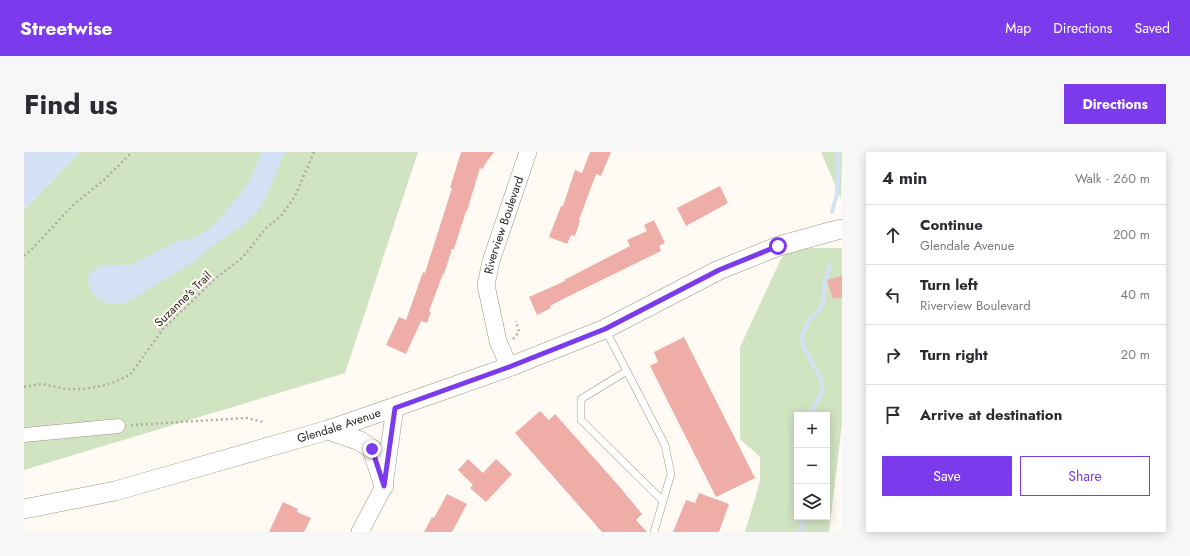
<!DOCTYPE html>
<meta charset="utf-8">
<style>
:root{--surface:#fff;--page:#f7f7f7;--text:#2b2b33;--muted:#7c7c81;--line:#e1e1e2;--accent:#7c3aed}
body{margin:0;font-family:Jost,sans-serif;background:var(--page);color:var(--text)}
.controls{position:absolute;right:12px;bottom:12px;display:grid;overflow:hidden;border-radius:0px;box-shadow:0 2px 10px #0003}
.controls button{width:36px;height:36px;display:grid;place-items:center;padding:0;border:0;border-bottom:1px solid var(--line);background:var(--surface);color:var(--text);font:20px sans-serif}
.stop{position:absolute;width:12px;height:12px;margin:-9px;border:3px solid #7c3aed;border-radius:50%;background:#fff}
.stop.end{background:#7c3aed;border-color:#fff;box-shadow:0 1px 4px #0008}
.list{margin:0;padding:0;list-style:none}
h2{display:flex;justify-content:space-between;align-items:center;height:52px;margin:0;padding:0 16px;font-size:17px}
h2 small{font-size:13px;font-weight:400;color:var(--muted)}
.list li{display:grid;grid-template-columns:26px 1fr auto;gap:12px;align-items:center;box-sizing:border-box;height:60px;padding:0 16px;border-top:1px solid var(--line)}
.list b{display:block;font-size:15px;white-space:nowrap}
.list p{margin:0;font-size:13px;white-space:nowrap;color:var(--muted)}
.list em{font-size:13px;font-style:normal;color:var(--muted)}
.actions{display:flex;gap:8px;padding:12px 16px}
.actions a{flex:1;padding:9px 0;border:1px solid var(--accent);border-radius:0px;text-align:center;font-size:14px;color:var(--accent)}
.actions .main{background:var(--accent);color:#fff}
.icon{flex:none;width:22px;height:22px;fill:none;stroke:currentColor;stroke-width:2;stroke-linecap:round;stroke-linejoin:round}
.map{position:relative;flex:none;width:818px;height:380px;overflow:hidden;border-radius:0px}
header{display:flex;align-items:center;gap:24px;box-sizing:border-box;height:56px;padding:0 20px;background:var(--accent);color:#fff}
header strong{font-size:19px}
nav{display:flex;gap:22px;margin-inline-start:auto;font-size:14px}
.intro{display:flex;align-items:center;justify-content:space-between;box-sizing:border-box;height:96px;padding:0 24px}
h1{margin:0;font-size:28px}
.button{padding:10px 18px;border-radius:0px;background:var(--accent);color:#fff;font-size:14px;font-weight:700}
main{display:flex;gap:24px;padding:0 24px}
aside{flex:1;background:var(--surface);border-radius:0px;box-shadow:0 2px 10px #0003}
.map>svg:first-child{display:block}
.green{fill:#d1e4c2;fill-rule:evenodd}
.water{fill:#d4e1f5}
.lines{fill:none;stroke-linecap:round;stroke-linejoin:round}
.stream{stroke:#d4e1f5;stroke-width:4}
.building{fill:#eeada6}
.service-casing{stroke:#9c9483;stroke-width:8}
.minor-casing{stroke:#9c9483;stroke-width:15}
.tertiary-casing{stroke:#9c9483;stroke-width:18}
.secondary-casing{stroke:#9c9483;stroke-width:20}
.path{stroke:#b1ada6;stroke-width:2.5;stroke-dasharray:2 3;stroke-linecap:butt}
.service{stroke:#fff;stroke-width:7}
.minor{stroke:#fff;stroke-width:14}
.tertiary{stroke:#fff;stroke-width:17}
.secondary{stroke:#fff;stroke-width:19}
.route{stroke:#7c3aed;stroke-width:5}
.labels{text-anchor:middle;stroke-width:4;stroke-linejoin:round;paint-order:stroke}
.street-label{font-size:12px;fill:#28251f;stroke:#fffbf4}
</style>
<header>
<strong>Streetwise</strong>
<nav><a>Map</a><a>Directions</a><a>Saved</a></nav>
</header>
<div class="intro"><h1>Find us</h1><a class="button">Directions</a></div>
<main>
<div class="map">
<svg width="818" height="380" viewBox="0 0 818 380">
<rect width="100%" height="100%" fill="#fffbf4"/>
<path class="green" d="M56,0h338l-73,221 -321,97v-260z
M797,0h21l-1,47z
M762,96h56v175l-13,109h-84l15,-51v-24l-20,-18v-92zM773,263h30v102h-30z"/>
<path class="water" d="M0,0h56l-56,58z
M238,0h23l-22,52 -17,19 -38,26 -11,11 -73,44 -17,-1 -8,-4 -8,-7 -3,-13 3,-7 10,-6 29,-1 46,-23 23,-6 17,-13 32,-39z"/>
<g class="lines">
<path class="stream" d="M808,60l5,-18 1,-42
M786,263l12,-24v-10l-19,-36 -1,-10 7,-15 8,-7 6,-10 2,-22 5,-16
M775,380l7,-15"/>
</g>
<path class="building" d="M437,0h33l-9,12 -2,5 -3,-1 -13,43h-1l-12,38h-2l-8,25h-1l-14,37 2,1 -4,11 -6,-2 -15,33 -20,-9 13,-28 7,3 17,-48 2,1 27,-85h-2z
M566,0h21l-10,24 -5,-2 -17,46 1,1 -5,15 -4,-1 -4,9 -18,-7 12,-31h2l12,-36 7,3z
M696,34l8,17 -42,23 -9,-18z
M630,68l11,23 -6,3 2,5 -96,47 -15,8 1,2 -14,7 -8,-18 36,-16 -1,-1 66,-34 -3,-6 20,-9 -3,-6z
M818,124v21l-9,2 -6,-19z
M660,185l71,141 -39,19 -66,-131 8,-4 -4,-10z
M516,259l9,9 6,-6 63,71 24,29 -6,6 11,12h-45l-87,-99z
M444,307l15,14 13,-14 16,15 -26,28 -16,-14 3,-3 -15,-15z
M675,341l30,11 -10,28h-46l13,-32 9,3z
M423,342l20,10 -15,28h-28l8,-15 2,1z
M259,350l15,7 -1,3 14,6 -7,14h-35z"/>
<g class="lines">
<g class="service-casing">
<path id="service" d="M581,177l60,116 6,29 -17,58
M603,219l-46,28v21l82,81"/>
</g>
<g class="minor-casing">
<path id="minor" d="M0,283l94,-9"/>
</g>
<g class="tertiary-casing">
<g id="tertiary">
<path id="s1" d="M485,215l-11,-26 -12,-56 5,-24 37,-109"/>
<path d="M336,380l24,-46 11,-79"/>
</g>
</g>
<g class="secondary-casing">
<g id="secondary">
<path d="M304,278l32,11 12,8 12,37"/>
<path id="s2" d="M0,357l91,-18 213,-61 67,-23 114,-40 96,-38 114,-59 60,-24 54,-15 9,-2"/>
</g>
</g>
<path class="path" d="M0,104l10,-9 39,-42 32,-26 27,-27
M489,187l6,-7 -3,-11
M0,235l18,-3 24,5h17l24,-4 23,-10 33,-46 53,-51 26,-20 26,-32 13,-10 14,-20 19,-44
M107,273l116,-7 16,4"/>
<use href="#service" class="service"/>
<use href="#minor" class="minor"/>
<use href="#tertiary" class="tertiary"/>
<use href="#secondary" class="secondary"/>
</g>
<g class="lines">
<path class="route" d="M348,297l12,37 11,-78 114,-41 96,-38 114,-59 59,-24"/>
</g>
<g class="labels">
<g class="street-label">
<text dy="4" stroke="none"><textPath href="#s1" startOffset="148">Riverview Boulevard</textPath></text>
<text transform="translate(159 147) rotate(-44)" y="4">Suzanne's Trail</text>
<text dy="4" stroke="none"><textPath href="#s2" startOffset="326">Glendale Avenue</textPath></text>
</g>
</g>
</svg>
<div class="controls">
<button>+</button>
<button>−</button>
<button><svg class="icon" aria-label="layers" viewBox="0 0 24 24"><path d="M12 4l9 5-9 5-9-5zM3 14l9 5 9-5"/></svg></button>
</div>
<div class="stop" style="left:754px;top:94px"></div>
<div class="stop end" style="left:348px;top:297px"></div>
</div>
<aside>
<h2>4 min<small>Walk · 260 m</small></h2>
<ul class="list">
<li><svg class="icon" aria-label="ahead" viewBox="0 0 24 24"><path d="M12 20V5M6 11l6-6 6 6"/></svg><div><b>Continue</b><p>Glendale Avenue</p></div><em>200 m</em></li>
<li><svg class="icon" aria-label="left" viewBox="0 0 24 24"><path d="M17 20v-9H6M10 6l-5 5 5 5"/></svg><div><b>Turn left</b><p>Riverview Boulevard</p></div><em>40 m</em></li>
<li><svg class="icon" aria-label="right" viewBox="0 0 24 24"><path d="M7 20v-9h11M14 6l5 5-5 5"/></svg><div><b>Turn right</b></div><em>20 m</em></li>
<li><svg class="icon" aria-label="arrive" viewBox="0 0 24 24"><path d="M6 21V4h12l-3 4 3 4H6"/></svg><div><b>Arrive at destination</b></div></li>
</ul>
<div class="actions"><a class="main">Save</a><a>Share</a></div>
</aside>
</main>
